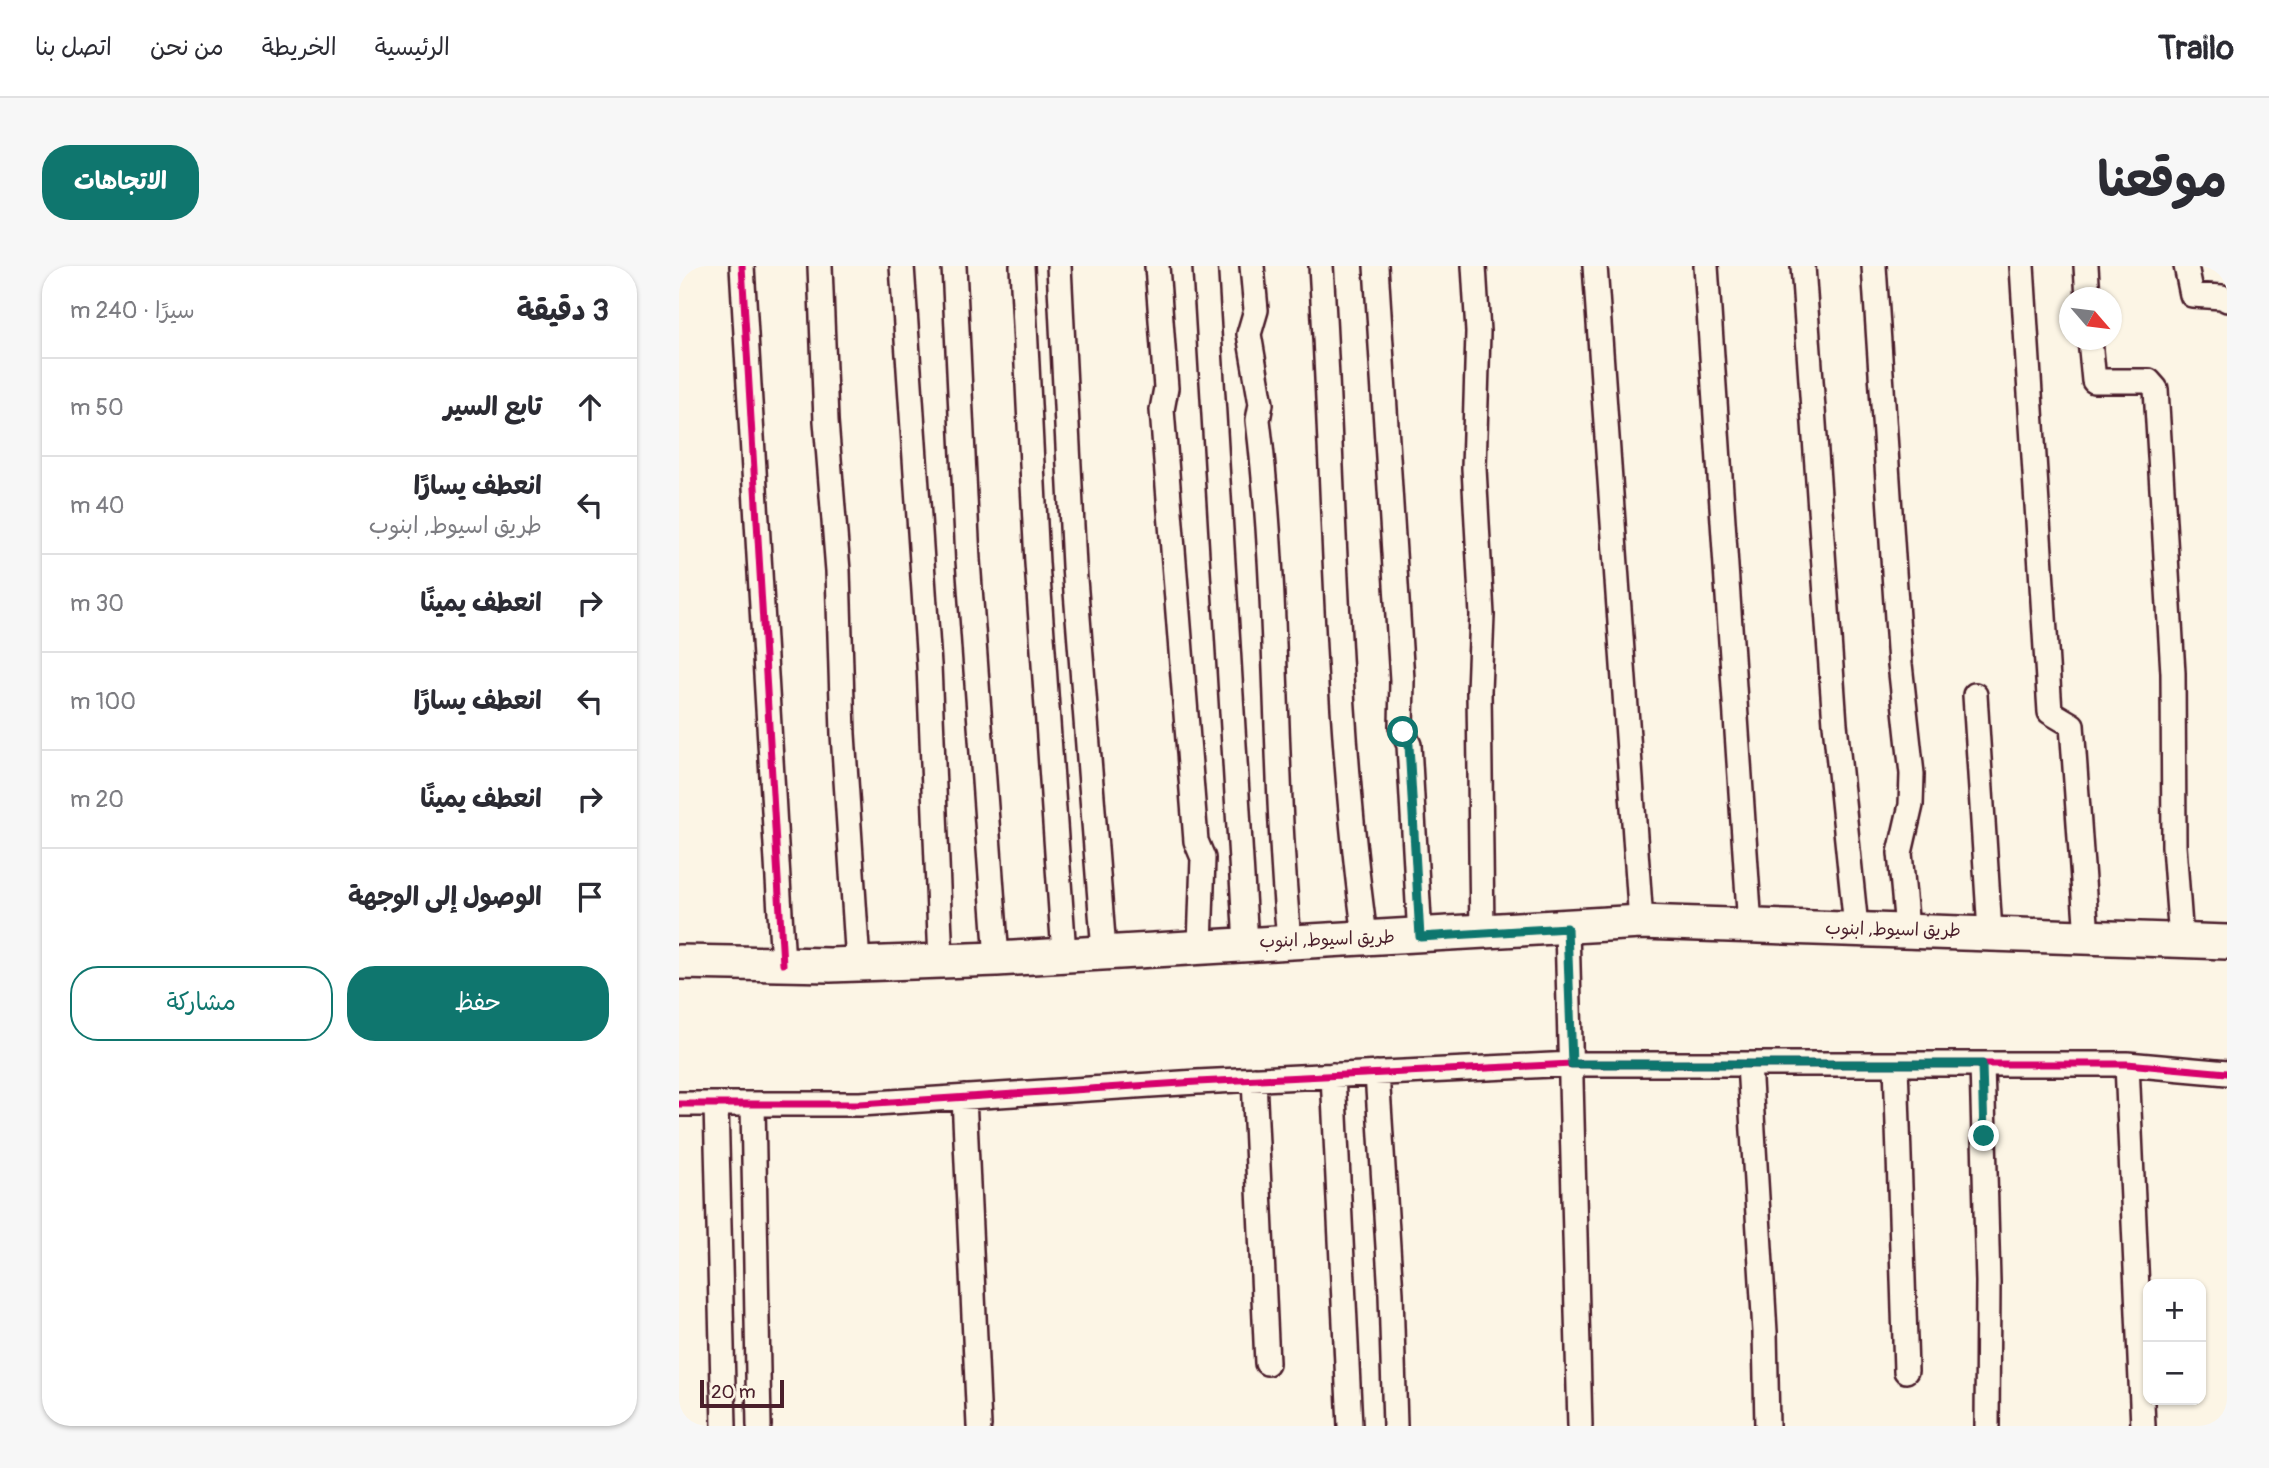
<!DOCTYPE html>
<html lang="ar">
<meta charset="utf-8">
<style>
:root{--surface:#fff;--page:#f7f7f7;--text:#2b2b33;--muted:#7c7c81;--line:#e1e1e2;--accent:#0f766e}
body{margin:0;font-family:Pangolin,"Playpen Sans Arabic",sans-serif;background:var(--page);color:var(--text);direction:rtl}
.controls{position:absolute;right:21px;bottom:21px;display:grid;overflow:hidden;border-radius:14px;box-shadow:0 2px 5px #0004}
.controls button{width:63px;height:63px;display:grid;place-items:center;padding:0;border:0;border-bottom:2px solid var(--line);background:var(--surface);color:var(--text);font:35px sans-serif}
.compass{position:absolute;left:1380px;top:21px;width:63px;height:63px;border-radius:50%;background:var(--surface);box-shadow:0 2px 5px #0004;rotate:118deg}
.scale{position:absolute;left:21px;bottom:18px;width:84px;box-sizing:border-box;padding-left:7px;border:4px solid #4a1f2b;border-top:0;font-size:19px;line-height:24px;white-space:nowrap;color:#4a1f2b;-webkit-text-stroke:5px #fcf5e5;paint-order:stroke}
.stop{position:absolute;width:21px;height:21px;margin:-16px;border:5px solid #0f766e;border-radius:50%;background:#fff}
.stop.end{background:#0f766e;border-color:#fff;box-shadow:0 2px 7px #0008}
.list{margin:0;padding:0;list-style:none}
h2{display:flex;justify-content:space-between;align-items:center;height:91px;margin:0;padding:0 28px;font-size:30px}
h2 small{font-size:23px;font-weight:400;color:var(--muted)}
.list li{display:grid;grid-template-columns:46px 1fr auto;gap:21px;align-items:center;box-sizing:border-box;height:98px;padding:0 28px;border-top:2px solid var(--line)}
.list b{display:block;font-size:26px;white-space:nowrap}
.list p{margin:0;font-size:23px;white-space:nowrap;color:var(--muted)}
.list em{font-size:23px;font-style:normal;color:var(--muted)}
.actions{display:flex;gap:14px;padding:21px 28px}
.actions a{flex:1;padding:16px 0;border:2px solid var(--accent);border-radius:28px;text-align:center;font-size:24px;color:var(--accent)}
.actions .main{background:var(--accent);color:#fff}
.icon{flex:none;width:38px;height:38px;fill:none;stroke:currentColor;stroke-width:2;stroke-linecap:round;stroke-linejoin:round}
.map{position:relative;flex:none;width:1548px;height:1160px;overflow:hidden;direction:ltr;border-radius:28px}
header{display:flex;align-items:center;gap:42px;box-sizing:border-box;height:98px;padding:0 35px;background:var(--surface);border-bottom:2px solid var(--line)}
header strong{font-size:33px}
nav{display:flex;gap:38px;margin-inline-start:auto;font-size:24px}
.intro{display:flex;align-items:center;justify-content:space-between;box-sizing:border-box;height:168px;padding:0 42px}
h1{margin:0;font-size:49px}
.button{padding:18px 32px;border-radius:28px;background:var(--accent);color:#fff;font-size:24px;font-weight:700}
main{display:flex;gap:42px;padding:0 42px}
aside{flex:1;background:var(--surface);border-radius:28px;box-shadow:0 2px 5px #0004}
.map>svg:first-child{display:block}
.lines{fill:none;stroke-linecap:round;stroke-linejoin:round}
.minor-casing{stroke:#4a1f2b;stroke-width:28}
.secondary-casing{stroke:#4a1f2b;stroke-width:38}
.minor{stroke:#fcf5e5;stroke-width:23}
.secondary{stroke:#fcf5e5;stroke-width:33}
.cycleway-casing{stroke:#fcf5e5;stroke-width:11}
.cycleway{stroke:#d6006c;stroke-width:7}
.route{stroke:#0f766e;stroke-width:9}
.labels{text-anchor:middle;stroke-width:6;stroke-linejoin:round;paint-order:stroke}
.street-label{font-size:18px;fill:#4a1f2b;stroke:#fcf5e5}
</style>
<header>
<strong>Trailo</strong>
<nav><a>الرئيسية</a><a>الخريطة</a><a>من نحن</a><a>اتصل بنا</a></nav>
</header>
<div class="intro"><h1>موقعنا</h1><a class="button">الاتجاهات</a></div>
<main>
<div class="map">
<svg width="1548" height="1160" viewBox="0 0 1548 1160">
<rect width="100%" height="100%" fill="#fcf5e5"/>
<filter id="ink" filterUnits="userSpaceOnUse"><feTurbulence type="fractalNoise" baseFrequency=".0143" numOctaves="2"/><feDisplacementMap in="SourceGraphic" scale="14" xChannelSelector="R" yChannelSelector="G"/><feConvolveMatrix kernelMatrix="1 2 1 2 8 2 1 2 1" color-interpolation-filters="sRGB"/></filter>
<g filter="url(#ink)">
<g class="lines">
<g class="minor-casing">
<path id="minor" d="M63,0l41,698
M141,0l6,155 12,150 5,163 15,230
M223,0l27,399 12,296
M275,0l14,294 29,399
M343,0l15,297 27,391
M380,0l15,300 30,385
M478,0l9,122 -4,22 34,431 7,17 -3,87
M526,0l41,677
M573,0l4,44 -7,24 12,70 -3,16c21,173 15,347 31,520
M642,0c14,222 14,449 44,670
M697,0l26,414 -1,47 8,18 11,192
M795,0l4,66 -4,136 8,147 -3,76 3,242
M916,0l46,656
M1027,0l44,661
M1124,0l32,458 21,203
M1195,0l26,398 12,110 -1,31 -11,48 7,76
M1343,0l28,446 22,13 15,212
M1407,0l2,32
M1507,0l6,29 30,2 5,3
M1411,74l4,41h55l7,8 17,284 1,173 7,94
M1296,429l15,237
M888,662l13,498
M1070,798l16,268 2,94
M1217,798l10,307
M1303,798l6,218 -1,144
M1448,798l16,362
M698,807l14,221 4,132
M654,809l17,351
M575,813l13,284
M285,831l15,329
M0,838h181l337,-22 375,-18h555l100,9
M37,838l8,322
M74,839l6,321"/>
</g>
<g class="secondary-casing">
<path id="secondary" d="M0,696l151,3 167,-6 644,-37 586,20"/>
</g>
<use href="#minor" class="minor"/>
<use href="#secondary" class="secondary"/>
<g class="cycleway-casing">
<path id="cycleway" d="M63,0l41,698
M0,838h181l337,-22 375,-18h555l100,9"/>
</g>
<use href="#cycleway" class="cycleway"/>
</g>
</g>
<g class="lines" filter="url(#ink)">
<path class="route" d="M724,466l6,13 11,192 147,-9 5,136h410l2,72"/>
</g>
<g class="labels">
<g class="street-label">
<text transform="translate(1214 663) rotate(1)" y="6">طريق اسيوط, ابنوب</text>
<text transform="translate(648 673) rotate(-2)" y="6">طريق اسيوط, ابنوب</text>
</g>
</g>
</svg>
<div class="controls">
<button>+</button>
<button>−</button>
</div>
<svg class="compass" viewBox="-18 -18 36 36"><path d="M0-13l5 13h-10z" fill="#e53935"/><path d="M0 13l5-13h-10z" fill="#7c7c81"/></svg>
<div class="scale">20 m</div>
<div class="stop" style="left:724px;top:466px"></div>
<div class="stop end" style="left:1305px;top:870px"></div>
</div>
<aside>
<h2>3 دقيقة<small>سيرًا · 240 m</small></h2>
<ul class="list">
<li><svg class="icon" aria-label="ahead" viewBox="0 0 24 24"><path d="M12 20V5M6 11l6-6 6 6"/></svg><div><b>تابع السير</b></div><em>50 m</em></li>
<li><svg class="icon" aria-label="left" viewBox="0 0 24 24"><path d="M17 20v-9H6M10 6l-5 5 5 5"/></svg><div><b>انعطف يسارًا</b><p>طريق اسيوط, ابنوب</p></div><em>40 m</em></li>
<li><svg class="icon" aria-label="right" viewBox="0 0 24 24"><path d="M7 20v-9h11M14 6l5 5-5 5"/></svg><div><b>انعطف يمينًا</b></div><em>30 m</em></li>
<li><svg class="icon" aria-label="left" viewBox="0 0 24 24"><path d="M17 20v-9H6M10 6l-5 5 5 5"/></svg><div><b>انعطف يسارًا</b></div><em>100 m</em></li>
<li><svg class="icon" aria-label="right" viewBox="0 0 24 24"><path d="M7 20v-9h11M14 6l5 5-5 5"/></svg><div><b>انعطف يمينًا</b></div><em>20 m</em></li>
<li><svg class="icon" aria-label="arrive" viewBox="0 0 24 24"><path d="M6 21V4h12l-3 4 3 4H6"/></svg><div><b>الوصول إلى الوجهة</b></div></li>
</ul>
<div class="actions"><a class="main">حفظ</a><a>مشاركة</a></div>
</aside>
</main>
